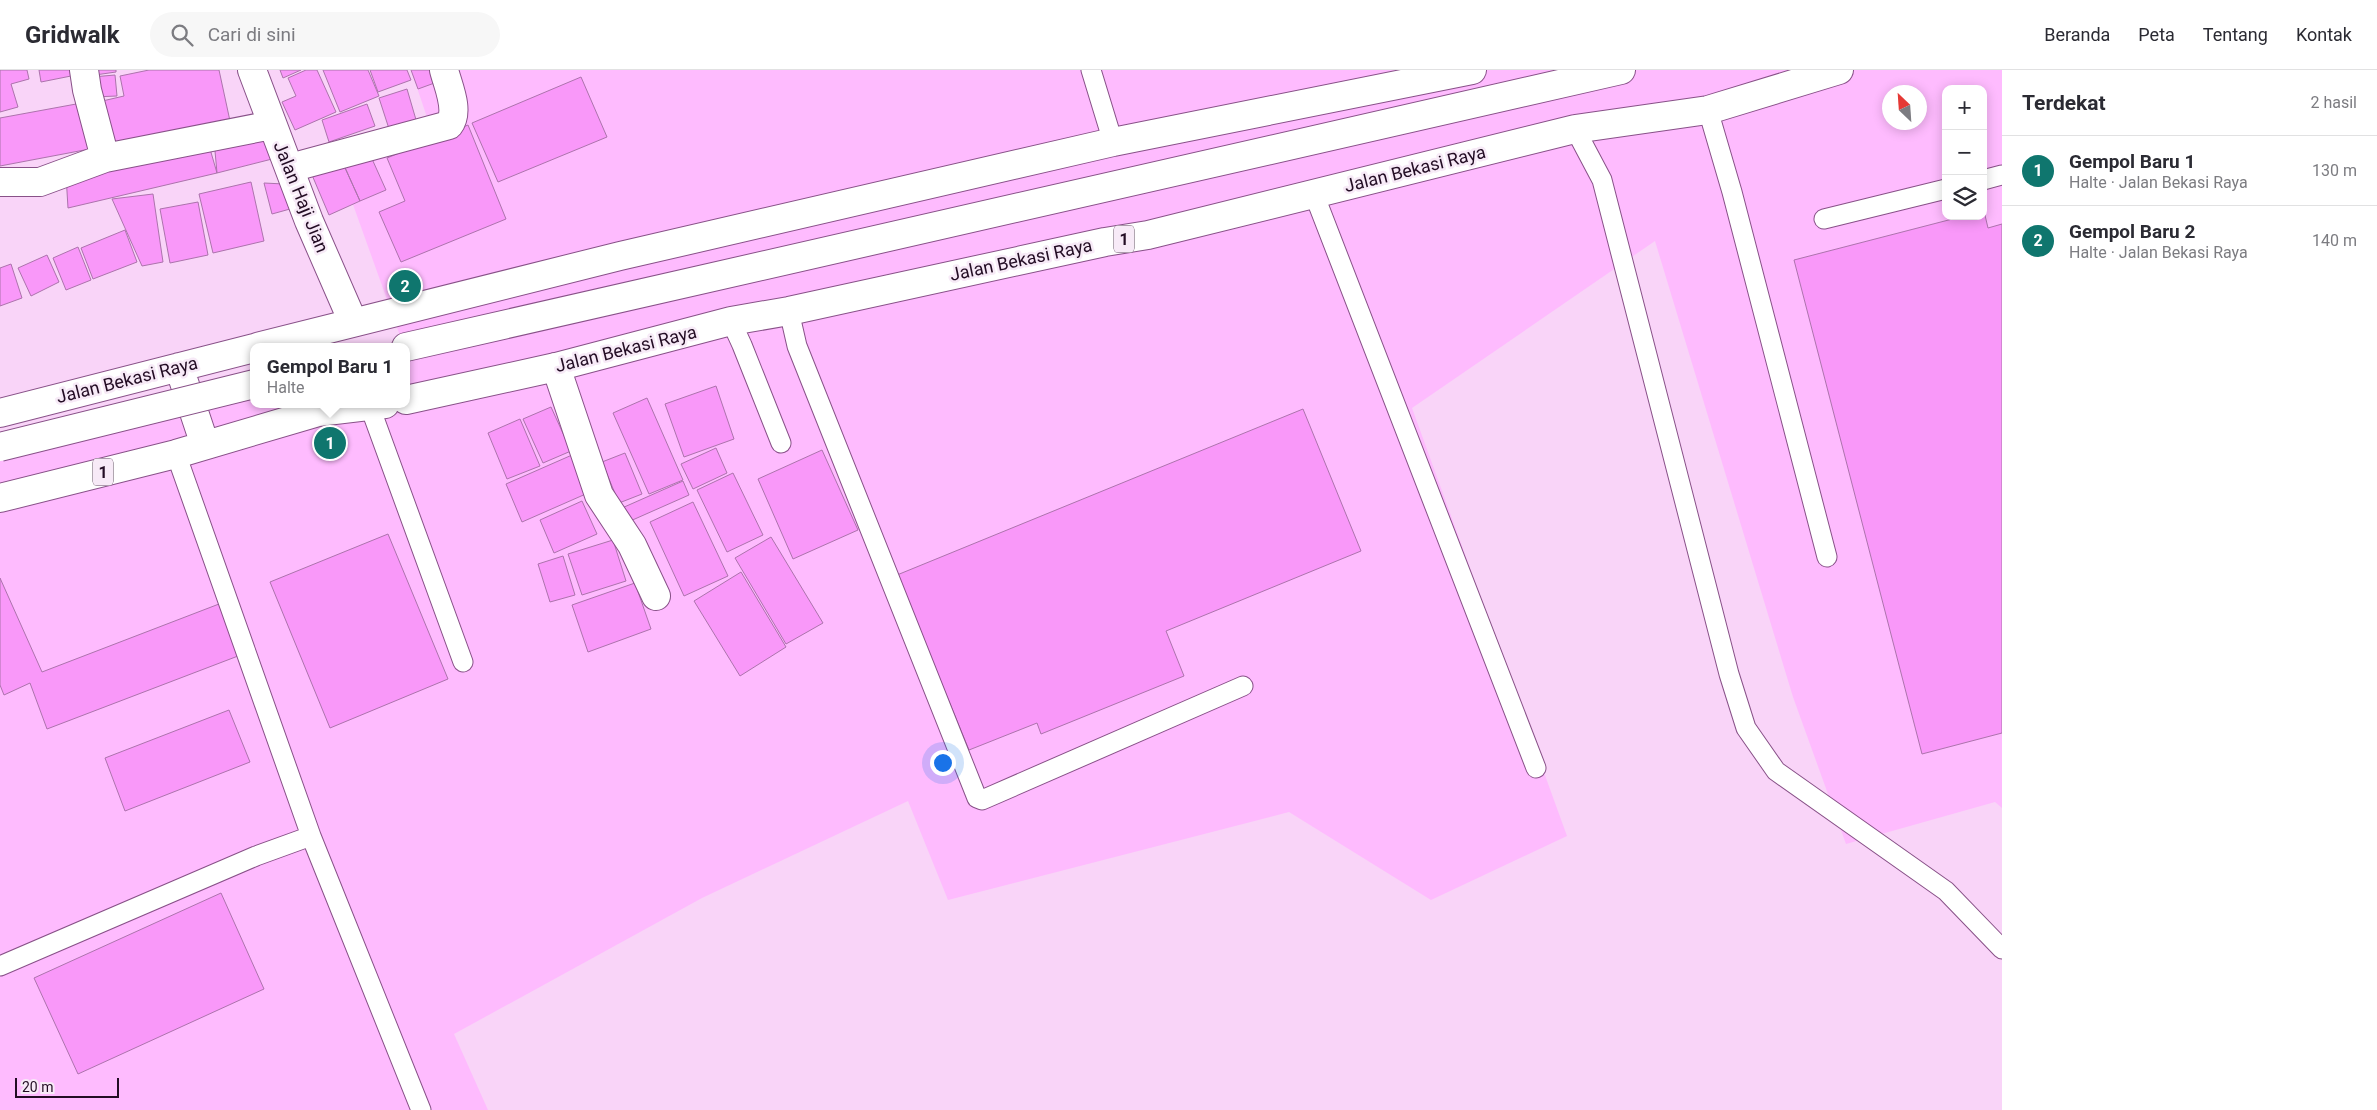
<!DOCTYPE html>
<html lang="id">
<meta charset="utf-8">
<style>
:root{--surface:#fff;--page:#f7f7f7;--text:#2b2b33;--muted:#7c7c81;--line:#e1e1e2;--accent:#0f766e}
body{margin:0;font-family:Roboto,sans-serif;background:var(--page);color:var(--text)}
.controls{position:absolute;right:15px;top:15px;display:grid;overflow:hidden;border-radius:10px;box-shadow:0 2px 12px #0003}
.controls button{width:45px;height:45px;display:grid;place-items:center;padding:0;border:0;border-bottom:1px solid var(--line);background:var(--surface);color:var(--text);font:25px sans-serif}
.compass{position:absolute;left:1882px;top:15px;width:45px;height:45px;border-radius:50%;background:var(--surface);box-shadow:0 2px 12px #0003;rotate:335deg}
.scale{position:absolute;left:15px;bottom:12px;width:104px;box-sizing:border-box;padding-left:5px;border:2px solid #230d24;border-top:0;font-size:14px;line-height:18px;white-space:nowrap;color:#230d24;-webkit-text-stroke:4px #f7eaf7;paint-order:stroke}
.you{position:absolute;left:942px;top:692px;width:18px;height:18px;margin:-12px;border:4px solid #fff;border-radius:50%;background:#1a73e8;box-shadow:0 0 0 8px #1a73e833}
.badge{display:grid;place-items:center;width:32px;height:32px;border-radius:50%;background:var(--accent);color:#fff;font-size:16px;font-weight:700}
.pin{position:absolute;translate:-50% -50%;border:2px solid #fff;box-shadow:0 1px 5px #0006}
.popup{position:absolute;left:250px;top:273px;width:160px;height:65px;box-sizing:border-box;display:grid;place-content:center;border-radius:10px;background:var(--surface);filter:drop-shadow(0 1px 4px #0005);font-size:16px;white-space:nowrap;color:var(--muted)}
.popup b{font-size:19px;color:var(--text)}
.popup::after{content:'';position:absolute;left:50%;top:100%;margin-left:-10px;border:10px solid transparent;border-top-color:var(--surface)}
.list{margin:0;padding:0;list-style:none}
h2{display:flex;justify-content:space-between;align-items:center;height:65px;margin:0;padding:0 20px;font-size:21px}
h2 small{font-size:16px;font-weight:400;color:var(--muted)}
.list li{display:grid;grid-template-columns:32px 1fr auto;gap:15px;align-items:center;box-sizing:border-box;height:70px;padding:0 20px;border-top:1px solid var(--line)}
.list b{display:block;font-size:19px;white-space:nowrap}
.list p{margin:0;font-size:16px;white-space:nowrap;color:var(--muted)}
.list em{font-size:16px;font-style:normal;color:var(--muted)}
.icon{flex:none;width:28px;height:28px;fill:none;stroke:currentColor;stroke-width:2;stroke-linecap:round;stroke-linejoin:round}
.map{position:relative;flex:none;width:2002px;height:1040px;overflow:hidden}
header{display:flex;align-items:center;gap:30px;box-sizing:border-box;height:70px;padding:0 25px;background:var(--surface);border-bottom:1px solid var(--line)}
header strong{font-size:24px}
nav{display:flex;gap:28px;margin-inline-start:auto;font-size:18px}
.search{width:350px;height:45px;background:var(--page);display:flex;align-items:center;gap:12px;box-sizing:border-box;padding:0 18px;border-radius:28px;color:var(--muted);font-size:19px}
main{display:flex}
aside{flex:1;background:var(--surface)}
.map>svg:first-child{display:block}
.built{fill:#febbfe;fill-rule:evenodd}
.building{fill:#f998f9;stroke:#ac73ac}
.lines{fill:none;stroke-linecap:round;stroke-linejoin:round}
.service-casing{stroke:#885188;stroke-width:21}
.minor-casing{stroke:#885188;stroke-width:30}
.trunk-casing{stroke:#885188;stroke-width:30}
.motorway-casing{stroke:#885188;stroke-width:30}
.service{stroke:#fff;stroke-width:19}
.minor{stroke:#fff;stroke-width:28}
.trunk{stroke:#fff;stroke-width:28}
.motorway{stroke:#fff;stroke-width:28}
.motorway-bridge-casing{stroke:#885188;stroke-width:30;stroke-linecap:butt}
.motorway-bridge{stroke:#fff;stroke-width:28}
.labels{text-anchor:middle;stroke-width:5;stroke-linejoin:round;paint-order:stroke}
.shield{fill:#f7eaf7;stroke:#634f63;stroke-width:1}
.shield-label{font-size:16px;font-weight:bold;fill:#230d24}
.street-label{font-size:18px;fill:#230d24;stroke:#f7eaf7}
</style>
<header>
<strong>Gridwalk</strong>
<div class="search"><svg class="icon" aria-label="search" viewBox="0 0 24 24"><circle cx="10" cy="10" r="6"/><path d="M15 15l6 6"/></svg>Cari di sini</div>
<nav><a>Beranda</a><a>Peta</a><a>Tentang</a><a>Kontak</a></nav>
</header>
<main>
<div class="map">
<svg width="2002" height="1040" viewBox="0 0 2002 1040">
<rect width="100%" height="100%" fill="#f9d4f8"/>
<path class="built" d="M411,0h1591v738l-7,-6 -149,42 -53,-147 -138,-456 -243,167 155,428 -136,64 -142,-88 -341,88 -40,-99 -206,97 -248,136 34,76h-488v-649l254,-69v12h152v-57h-2l-68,-190 94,-31zM1946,19h37v127h-37zM1890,22h30v30h-30z"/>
<path class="building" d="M0,0h27l2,9 -18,5 7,23 -18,5z
M39,0h41l1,4 -40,8z
M87,0h29v2l-28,4z
M149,0h70l11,51 -123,27 -9,-46 26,-6 -4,-20z
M280,0h21l-18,8z
M306,0h11l19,42 -41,18 -13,-28 14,-6 -8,-18z
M323,0h45l11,26 -39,16z
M370,0h37l4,10 -33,12z
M411,0h25l4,11 -22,8z
M115,5l2,21 -24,1 -1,-20z
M581,7l26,60 -109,45 -26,-59z
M407,19l12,41 -27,8 -13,-40z
M87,32l8,46 -95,18v-48z
M367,34l8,22 -46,16 -7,-22z
M468,55l38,94 -105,43 -22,-50 26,-11 -18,-43z
M267,59l13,28 -63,16 -3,-33z
M208,72l9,31 -149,35 -2,-33z
M368,80l18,40 -26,11 -18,-40z
M342,91l18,40 -31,14 -17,-40z
M251,112l13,59 -51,12 -14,-59z
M264,113l20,1 6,25 -18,5z
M153,124l10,68 -21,4 -30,-67z
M198,132l10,53 -38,8 -10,-54z
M1984,141l4,17 14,-4v509l-80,21 -128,-494 170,-44h19z
M125,160l12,32 -44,17 -12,-31z
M78,177l13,33 -25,10 -13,-32z
M47,185l12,27 -28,14 -13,-28z
M11,194l11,34 -22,8v-38z
M716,316l18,53 -50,18 -19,-53z
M647,328l36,82 -34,14 -36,-81z
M551,337l20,44 -28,12 -20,-44z
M1303,339l58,142 -195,80 18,45 -143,58 -4,-11 -68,27 -72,-175z
M520,349l20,47 -33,13 -19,-46z
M716,378l11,25 -34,16 -12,-25z
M822,380l36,80 -65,29 -35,-80z
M625,383l17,41 -23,9 -17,-41z
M572,385l16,38 -66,29 -16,-38z
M733,403l30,62 -36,17 -30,-62z
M683,411l6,14 -61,27 -6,-14z
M582,431l15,33 -43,19 -14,-33z
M693,432l35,74 -44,20 -34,-74z
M388,464l60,145 -118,49 -60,-146z
M771,467l52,86 -37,21 -51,-86z
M613,470l13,41 -44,14 -14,-41z
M563,486l12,39 -25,7 -12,-38z
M741,502l45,75 -46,29 -46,-75z
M0,508l42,94 177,-68 19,52 -191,73 -17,-46 -26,12 -4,-10z
M635,513l16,46 -63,23 -16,-47z
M229,640l21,52 -125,49 -20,-53z
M221,823l43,96 -186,85 -44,-96z"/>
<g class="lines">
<g class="service-casing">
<path id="service" d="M1091,0l22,72
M1708,40l24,82 95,365
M1575,59l27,51 127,494 17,54 30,43 170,120 56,58
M1983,110l19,-5
M1314,124l222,574
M1824,149l122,-30
M789,241l8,35 180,452 5,2 261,-114
M731,251l11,24 39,98
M370,337l93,255
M311,766l110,274
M0,896l256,-110 55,-20 -135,-382"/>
</g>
<g class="minor-casing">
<path id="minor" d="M84,0l3,20 18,68
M252,0l57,151 44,101
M290,98l159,-43c11,-14 -1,-39 -5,-55
M0,112h40l65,-24 167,-33
M556,297l43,128 33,50 24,51"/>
</g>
<g class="trunk-casing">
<path id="trunk" d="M257,277l363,-91 493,-114 359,-72
M179,297l26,78
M406,330l150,-33 175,-46 58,-10 316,-69 43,-7 427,-106 133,-19 131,-40
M0,343l254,-65
M0,428l176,-44 142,-42 67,-8"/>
</g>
<g class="motorway-casing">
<path id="motorway" d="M406,277l1215,-277"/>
</g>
<use href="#service" class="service"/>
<use href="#minor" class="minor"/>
<use href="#trunk" class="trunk"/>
<use href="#motorway" class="motorway"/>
<g class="motorway-bridge-casing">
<path id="motorway-bridge" d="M0,377l254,-63"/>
</g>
<use href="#motorway-bridge" class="motorway-bridge"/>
</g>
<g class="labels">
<g class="shield">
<rect x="1114" y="155.5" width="20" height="27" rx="4"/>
<rect x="93" y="388.5" width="20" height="27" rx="4"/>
</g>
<g class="shield-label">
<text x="1124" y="175">1</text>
<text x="103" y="408">1</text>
</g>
<g class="street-label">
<text transform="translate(1415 99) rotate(-14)" y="6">Jalan Bekasi Raya</text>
<text transform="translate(301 127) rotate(68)" y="6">Jalan Haji Jian</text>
<text transform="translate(1021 190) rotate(-12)" y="6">Jalan Bekasi Raya</text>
<text transform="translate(626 279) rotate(-14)" y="6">Jalan Bekasi Raya</text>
<text transform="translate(127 310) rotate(-14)" y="6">Jalan Bekasi Raya</text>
</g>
</g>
</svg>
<div class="controls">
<button>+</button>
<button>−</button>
<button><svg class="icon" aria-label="layers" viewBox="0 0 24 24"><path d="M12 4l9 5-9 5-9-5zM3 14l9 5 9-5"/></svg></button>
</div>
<svg class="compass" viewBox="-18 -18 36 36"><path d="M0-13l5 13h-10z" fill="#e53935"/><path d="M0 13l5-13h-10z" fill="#7c7c81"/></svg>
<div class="scale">20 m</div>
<div class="you"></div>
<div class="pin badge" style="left:330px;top:373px">1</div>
<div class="popup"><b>Gempol Baru 1</b>Halte</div>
<div class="pin badge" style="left:405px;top:216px">2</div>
</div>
<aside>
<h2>Terdekat<small>2 hasil</small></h2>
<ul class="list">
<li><span class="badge">1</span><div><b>Gempol Baru 1</b><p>Halte · Jalan Bekasi Raya</p></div><em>130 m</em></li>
<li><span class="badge">2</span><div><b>Gempol Baru 2</b><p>Halte · Jalan Bekasi Raya</p></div><em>140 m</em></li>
</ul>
</aside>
</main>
